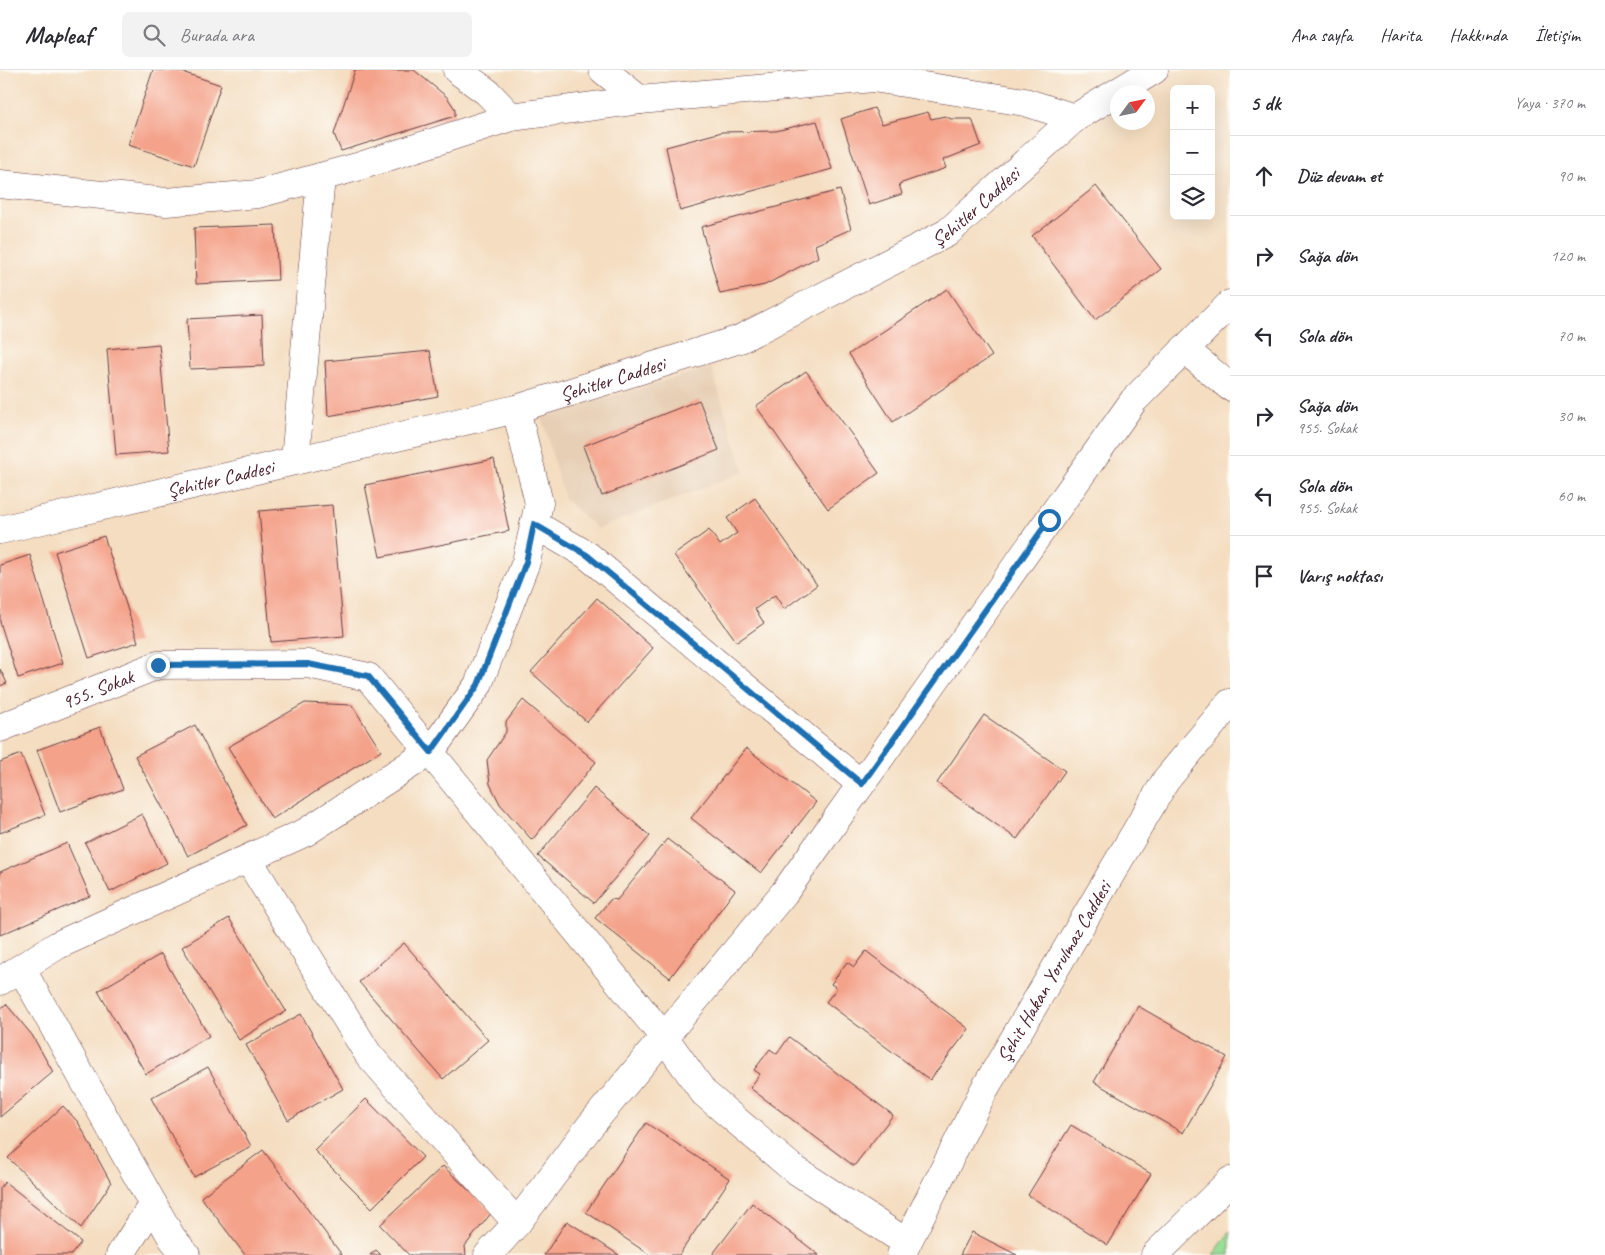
<!DOCTYPE html>
<html lang="tr">
<meta charset="utf-8">
<style>
:root{--surface:#fff;--page:#f2f2f3;--text:#2b2b33;--muted:#7c7c81;--line:#e1e1e2}
body{margin:0;font-family:Caveat,sans-serif;background:var(--page);color:var(--text)}
.controls{position:absolute;right:15px;top:15px;display:grid;overflow:hidden;border-radius:8px;box-shadow:0 5px 20px #0002}
.controls button{width:45px;height:45px;display:grid;place-items:center;padding:0;border:0;border-bottom:1px solid var(--line);background:var(--surface);color:var(--text);font:25px sans-serif}
.compass{position:absolute;left:1110px;top:15px;width:45px;height:45px;border-radius:50%;background:var(--surface);box-shadow:0 5px 20px #0002;rotate:57deg}
.stop{position:absolute;width:15px;height:15px;margin:-11px;border:4px solid #1f6fb2;border-radius:50%;background:#fff}
.stop.end{background:#1f6fb2;border-color:#fff;box-shadow:0 1px 5px #0008}
.list{margin:0;padding:0;list-style:none}
h2{display:flex;justify-content:space-between;align-items:center;height:65px;margin:0;padding:0 20px;font-size:21px}
h2 small{font-size:16px;font-weight:400;color:var(--muted)}
.list li{display:grid;grid-template-columns:32px 1fr auto;gap:15px;align-items:center;box-sizing:border-box;height:80px;padding:0 20px;border-top:1px solid var(--line)}
.list b{display:block;font-size:19px;white-space:nowrap}
.list p{margin:0;font-size:16px;white-space:nowrap;color:var(--muted)}
.list em{font-size:16px;font-style:normal;color:var(--muted)}
.icon{flex:none;width:28px;height:28px;fill:none;stroke:currentColor;stroke-width:2;stroke-linecap:round;stroke-linejoin:round}
.map{position:relative;flex:none;width:1230px;height:1185px;overflow:hidden}
header{display:flex;align-items:center;gap:30px;box-sizing:border-box;height:70px;padding:0 25px;background:var(--surface);border-bottom:1px solid var(--line)}
header strong{font-size:24px}
nav{display:flex;gap:28px;margin-inline-start:auto;font-size:18px}
.search{width:350px;height:45px;background:var(--page);display:flex;align-items:center;gap:12px;box-sizing:border-box;padding:0 18px;border-radius:8px;color:var(--muted);font-size:19px}
main{display:flex}
aside{flex:1;background:var(--surface)}
.map>svg:first-child{display:block}
.built{fill:#e7cfb5}
.green{fill:#98df99;stroke:#717f62}
.building{fill:#f4a28a}
.lines{fill:none;stroke-linecap:round;stroke-linejoin:round}
.street-casing{stroke:#643c41;stroke-width:29}
.secondary-casing{stroke:#643c41;stroke-width:29}
.street{stroke:#fff;stroke-width:28}
.secondary{stroke:#fff;stroke-width:28}
.route{stroke:#1f6fb2;stroke-width:6}
.labels{text-anchor:middle;stroke-width:4;stroke-linejoin:round;paint-order:stroke}
.street-label{font-size:20px;fill:#4a1f2b;stroke:#fdfcf7}
</style>
<header>
<strong>Mapleaf</strong>
<div class="search"><svg class="icon" aria-label="search" viewBox="0 0 24 24"><circle cx="10" cy="10" r="6"/><path d="M15 15l6 6"/></svg>Burada ara</div>
<nav><a>Ana sayfa</a><a>Harita</a><a>Hakkında</a><a>İletişim</a></nav>
</header>
<main>
<div class="map">
<svg width="1230" height="1185" viewBox="0 0 1230 1185">
<rect width="100%" height="100%" fill="#fdfcf7"/>
<filter id="ink" filterUnits="userSpaceOnUse"><feTurbulence type="fractalNoise" baseFrequency=".02" numOctaves="2"/><feDisplacementMap in="SourceGraphic" scale="10" xChannelSelector="R" yChannelSelector="G"/><feConvolveMatrix kernelMatrix="1 2 1 2 8 2 1 2 1" color-interpolation-filters="sRGB"/></filter>
<filter id="wash" filterUnits="userSpaceOnUse"><feTurbulence type="fractalNoise" baseFrequency=".0096" numOctaves="4" result="noise"/><feDisplacementMap in="SourceGraphic" scale="20" xChannelSelector="R" yChannelSelector="G"/><feGaussianBlur stdDeviation="1.12" result="paint"/><feColorMatrix in="noise" values="0 0 0 0 0 0 0 0 0 0 0 0 0 0 0 0 0 1.4 0 .05"/><feComposite in="paint" operator="in"/></filter>
<g filter="url(#wash)">
<rect width="100%" height="100%" fill="#f4ddc0"/>
<path class="built" d="M711,297l33,105 -147,57 -33,-31 -22,-81z"/>
<path class="green" d="M1230,1162v23h-17z"/>
<g id="blocks">
<path class="building" d="M153,0h23l45,15 -27,81 -66,-21z
M355,0h59l33,27 8,12v7l-114,35 -7,-17z
M874,38l8,16 46,-12 3,7 14,-3 6,3h21l9,26 -38,15 3,8 -47,16 3,10 -33,11 -28,-86z
M817,51l15,48 -152,42 -14,-64 56,-15 54,-1z
M1096,116l65,83 -66,51 -63,-84z
M840,120l11,39 -36,16 3,12 -53,28 -45,9 -19,-67z
M275,155l3,55 -82,4 -2,-56z
M947,219l45,67 -99,66 -44,-68z
M262,245l2,51 -74,3 -3,-50z
M159,274l10,107 -53,4 -9,-106z
M430,281l8,45 -110,20 -3,-55z
M806,301l73,102 -51,36 -72,-103z
M699,330l20,50 -117,46 -19,-50z
M494,389l15,72 -129,26 -15,-72z
M755,428l62,87 -33,24 -9,-14 -20,14 9,14 -27,19 -63,-87 35,-25 11,15 17,-12 -10,-15z
M332,435l12,131 -73,6 -12,-131z
M104,466l34,106 -49,16 -34,-106z
M30,485l33,108 -45,15 -18,-56v-57z
M597,528l56,50 -66,74 -56,-50z
M0,599l7,14 -7,3z
M523,630l73,62 -64,78 -32,-36 -10,-20 -3,-24 19,-28v-10z
M305,633l47,2 29,46 -109,68 -44,-72z
M984,645l81,56 -48,68 -80,-56z
M195,655l52,100 -59,31 -53,-100z
M100,657l23,62 -63,23 -23,-62z
M746,678l70,54 -55,71 -70,-55z
M21,684l24,61 -45,18v-71z
M594,718l56,48 -56,67 -56,-47z
M142,744l25,49 -57,29 -25,-49z
M667,769l68,51 -65,88 -75,-60 16,-19 6,1z
M67,773l23,53 -90,39v-63z
M229,848l57,93 -47,29 -57,-93z
M404,873l84,97 -45,39 -84,-97z
M866,881l103,78 -39,51 -104,-78 11,-14 -6,-4 16,-22 7,5z
M161,884l48,82 -63,38 -48,-83z
M6,934l26,31 21,37 -53,45v-108z
M1138,936l89,51 -44,76 -89,-51z
M301,944l42,75 -55,31 -42,-75z
M789,967l104,78 -39,51 -104,-78 10,-14 -6,-4 16,-21 7,5z
M208,997l43,79 -57,31 -43,-79z
M366,1029l57,58 -51,51 -58,-58z
M63,1036l15,16 33,61 -30,45 -73,-70z
M646,1053l84,56 -51,76h-29l-64,-43z
M1071,1055l80,49 -43,71 -80,-50z
M263,1080l79,105h-97l-44,-58z
M443,1096l49,46 -27,34 1,9h-57l-29,-30z
M5,1112l76,60 -10,13h-71v-67z
M752,1133l67,52h-107z
M567,1151l52,34h-75z
M972,1162l45,23h-57z
M376,1180l5,5h-11z"/>
</g>
</g>
<g filter="url(#ink)">
<use href="#blocks" fill-opacity="0" stroke="#643c41" stroke-width="1"/>
<g class="lines">
<g class="street-casing">
<g id="street">
<path d="M457,0l30,22 24,25"/>
<path d="M603,0l37,30 233,-22 152,24 50,16"/>
<path d="M0,114l166,18 92,-8 99,-27 154,-50 129,-17"/>
<path d="M1184,279l46,38"/>
<path d="M295,390l26,-283"/>
<path d="M534,454l53,31 274,229"/>
<path id="s1" d="M0,658l158,-63 150,-1 60,13 296,360 40,56 87,74 116,76"/>
<path d="M248,789l120,195 149,169"/>
<path d="M21,898l151,270 14,17"/>
<path d="M0,911l58,-36 248,-113 125,-81 47,-66 48,-123 13,-59 -23,-94"/>
<path d="M120,1185l33,-51"/>
<path d="M488,1185l29,-32 73,-97 194,-233 350,-493 96,-96"/>
<path id="s2" d="M901,1185l83,-165 182,-310 64,-77"/>
<path d="M1155,1185l75,-74"/>
</g>
</g>
<g class="secondary-casing">
<g id="secondary">
<path id="s3" d="M0,460l516,-121 224,-70 207,-106 128,-115 79,-48"/>
</g>
</g>
<use href="#street" class="street"/>
<use href="#secondary" class="secondary"/>
</g>
</g>
<g class="lines" filter="url(#ink)">
<path class="route" d="M158,595l150,-1 60,12 63,76 47,-67 48,-123 8,-38 53,31 275,229 187,-264"/>
</g>
<g class="labels">
<g class="street-label">
<text dy="7" stroke="none"><textPath href="#s3" startOffset="1036">Şehitler Caddesi</textPath></text>
<text dy="7" stroke="none"><textPath href="#s3" startOffset="631">Şehitler Caddesi</textPath></text>
<text dy="7" stroke="none"><textPath href="#s3" startOffset="226">Şehitler Caddesi</textPath></text>
<text dy="7" stroke="none"><textPath href="#s1" startOffset="105">955. Sokak</textPath></text>
<text dy="7" stroke="none"><textPath href="#s2" startOffset="322">Şehit Hakan Yorulmaz Caddesi</textPath></text>
</g>
</g>
</svg>
<div class="controls">
<button>+</button>
<button>−</button>
<button><svg class="icon" aria-label="layers" viewBox="0 0 24 24"><path d="M12 4l9 5-9 5-9-5zM3 14l9 5 9-5"/></svg></button>
</div>
<svg class="compass" viewBox="-18 -18 36 36"><path d="M0-13l5 13h-10z" fill="#e53935"/><path d="M0 13l5-13h-10z" fill="#7c7c81"/></svg>
<div class="stop" style="left:1049px;top:450px"></div>
<div class="stop end" style="left:158px;top:595px"></div>
</div>
<aside>
<h2>5 dk<small>Yaya · 370 m</small></h2>
<ul class="list">
<li><svg class="icon" aria-label="ahead" viewBox="0 0 24 24"><path d="M12 20V5M6 11l6-6 6 6"/></svg><div><b>Düz devam et</b></div><em>90 m</em></li>
<li><svg class="icon" aria-label="right" viewBox="0 0 24 24"><path d="M7 20v-9h11M14 6l5 5-5 5"/></svg><div><b>Sağa dön</b></div><em>120 m</em></li>
<li><svg class="icon" aria-label="left" viewBox="0 0 24 24"><path d="M17 20v-9H6M10 6l-5 5 5 5"/></svg><div><b>Sola dön</b></div><em>70 m</em></li>
<li><svg class="icon" aria-label="right" viewBox="0 0 24 24"><path d="M7 20v-9h11M14 6l5 5-5 5"/></svg><div><b>Sağa dön</b><p>955. Sokak</p></div><em>30 m</em></li>
<li><svg class="icon" aria-label="left" viewBox="0 0 24 24"><path d="M17 20v-9H6M10 6l-5 5 5 5"/></svg><div><b>Sola dön</b><p>955. Sokak</p></div><em>60 m</em></li>
<li><svg class="icon" aria-label="arrive" viewBox="0 0 24 24"><path d="M6 21V4h12l-3 4 3 4H6"/></svg><div><b>Varış noktası</b></div></li>
</ul>
</aside>
</main>
